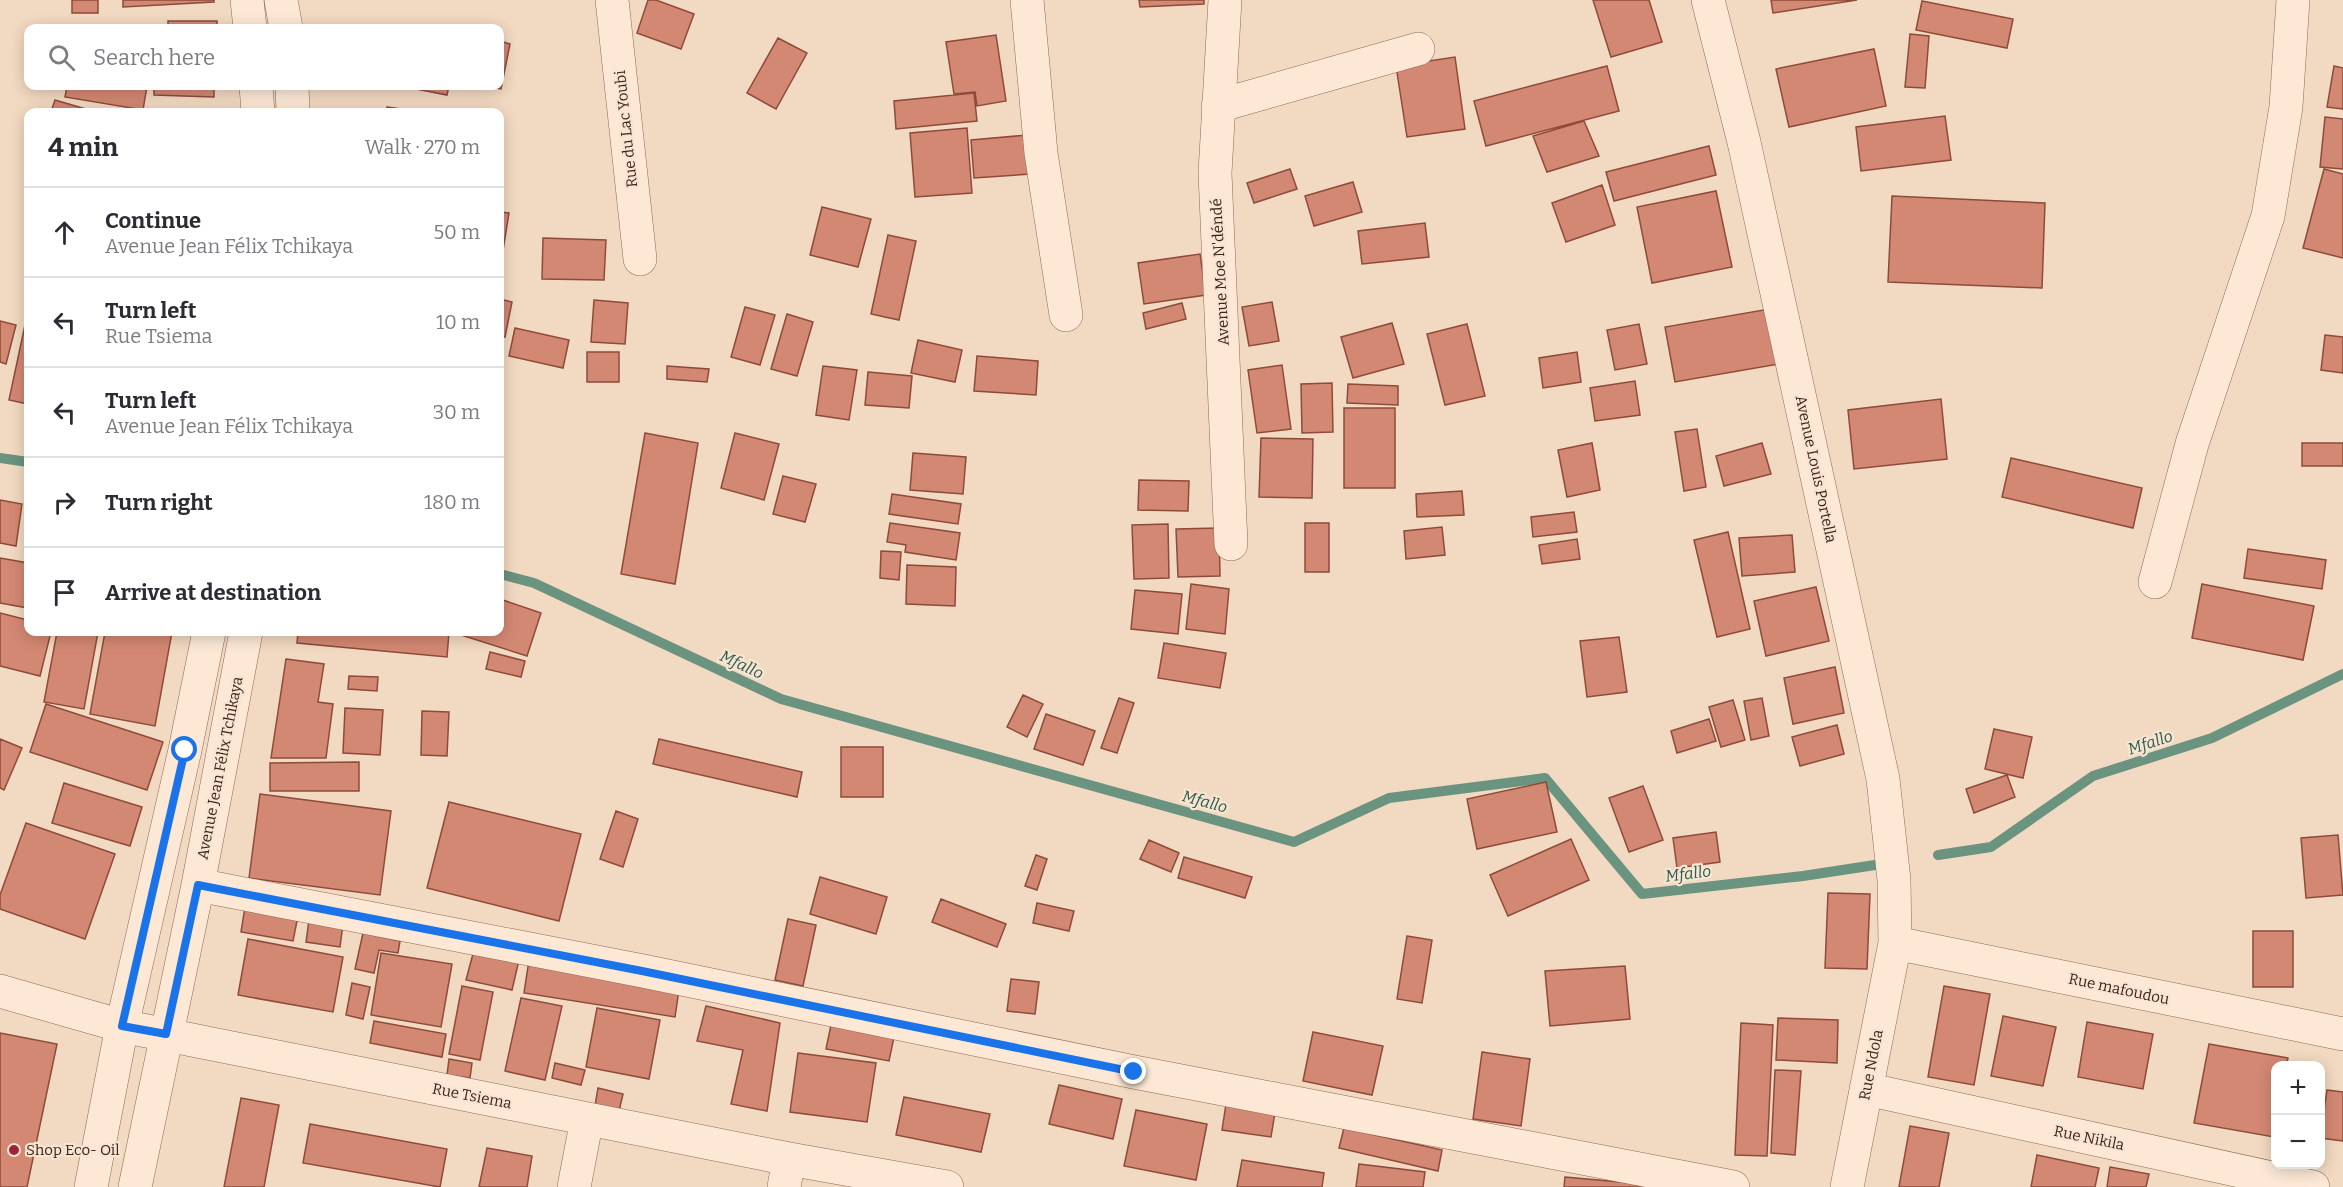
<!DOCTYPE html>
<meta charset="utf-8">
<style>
:root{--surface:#fff;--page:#f7f7f7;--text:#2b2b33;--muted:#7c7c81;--line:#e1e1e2}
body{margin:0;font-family:Bitter,serif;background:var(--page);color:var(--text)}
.controls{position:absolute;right:18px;bottom:18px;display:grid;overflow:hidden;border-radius:12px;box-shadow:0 3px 15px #0003}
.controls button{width:54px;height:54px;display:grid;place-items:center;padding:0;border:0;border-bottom:2px solid var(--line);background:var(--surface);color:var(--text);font:30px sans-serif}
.stop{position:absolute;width:18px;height:18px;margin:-14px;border:4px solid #1a73e8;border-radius:50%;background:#fff}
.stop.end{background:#1a73e8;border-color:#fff;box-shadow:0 2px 6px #0008}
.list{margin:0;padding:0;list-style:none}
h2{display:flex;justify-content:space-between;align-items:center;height:78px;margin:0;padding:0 24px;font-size:26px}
h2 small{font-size:20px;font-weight:400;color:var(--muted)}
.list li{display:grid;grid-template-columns:39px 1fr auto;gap:18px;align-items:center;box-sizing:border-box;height:90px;padding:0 24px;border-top:2px solid var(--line)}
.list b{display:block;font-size:22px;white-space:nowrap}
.list p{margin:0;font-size:20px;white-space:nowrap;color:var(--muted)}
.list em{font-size:20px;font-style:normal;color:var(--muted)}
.icon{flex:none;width:33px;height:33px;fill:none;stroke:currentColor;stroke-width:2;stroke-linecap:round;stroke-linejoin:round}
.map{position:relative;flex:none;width:2343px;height:1187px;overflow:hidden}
.search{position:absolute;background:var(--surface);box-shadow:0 3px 15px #0003;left:24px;top:24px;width:480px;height:66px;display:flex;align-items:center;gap:15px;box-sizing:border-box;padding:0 21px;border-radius:12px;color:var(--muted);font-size:22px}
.panel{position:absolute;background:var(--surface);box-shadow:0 3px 15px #0003;left:24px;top:108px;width:480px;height:528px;border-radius:12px}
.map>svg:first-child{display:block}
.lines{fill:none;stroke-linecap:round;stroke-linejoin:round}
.stream{stroke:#6a9380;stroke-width:10}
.building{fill:#d38873;stroke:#8e4b3a;stroke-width:1.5}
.minor-casing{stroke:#8d6957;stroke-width:34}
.minor{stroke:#fce8d5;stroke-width:33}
.route{stroke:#1a73e8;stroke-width:8}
.poi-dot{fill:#a1213c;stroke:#f8e5d1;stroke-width:2}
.labels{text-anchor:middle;stroke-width:4.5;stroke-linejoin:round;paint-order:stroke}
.street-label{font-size:15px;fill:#3b251c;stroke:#f8e5d1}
.poi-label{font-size:15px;fill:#3b251c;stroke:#f8e5d1;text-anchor:start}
.water-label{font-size:16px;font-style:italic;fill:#2a5c4f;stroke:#f8e5d1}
</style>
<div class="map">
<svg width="2343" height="1187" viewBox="0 0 2343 1187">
<rect width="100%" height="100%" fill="#f2d9c1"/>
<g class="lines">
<path class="stream" d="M0,458l28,4
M500,574l34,9 247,116 513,143 95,-44 156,-20 97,116 161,-18 72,-11
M1938,855l53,-8 102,-71 119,-38 131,-64"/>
</g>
<path class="building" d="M72,0h26v13h-26z
M123,0h91v2l-91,5z
M648,0h8l38,14 -13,35 -44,-16z
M1139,0h65v4l-64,3z
M1593,0h56l13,42 -51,15z
M1771,0h86l-84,13z
M1922,1l91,18 -6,29 -91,-18z
M168,21h49v7h-49z
M1910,34l19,2 -4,52 -20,-1z
M996,35l10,66 -29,5 -2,-14 -21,2 -8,-52z
M778,38l29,15 -31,56 -29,-16z
M500,41l10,3 -9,45 -16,-3h15z
M1874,49l12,57 -97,21 -13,-58z
M1455,57l10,72 -58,8 -11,-71z
M1607,66l12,45 -133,35 -12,-45z
M2334,66l9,2v41l-16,-2z
M67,86h80l-4,24 -78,-13z
M154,86h60v11l-60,-2z
M401,86h48l-2,9z
M974,93l3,28 -81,8 -2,-28z
M55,100l41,12h-45z
M387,107l35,5h-36z
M1945,116l6,44 -90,11 -5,-44z
M2325,117l18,2v50l-23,-2z
M1584,121l15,35 -52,16 -14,-36z
M967,128l5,65 -57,4 -5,-64z
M1028,135l3,39 -57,4 -3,-38z
M1709,146l7,29 -102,26 -8,-29z
M1290,169l7,20 -43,14 -7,-20z
M2324,169l19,5v84l-40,-10z
M1353,182l9,30 -48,14 -9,-30z
M1602,185l13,40 -49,17 -14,-39z
M1716,191l16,76 -80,16 -15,-76z
M1892,196l153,7 -3,85 -154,-6z
M822,207l49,12 -13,48 -48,-12z
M500,212l9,1 -9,56z
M1425,223l4,34 -67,7 -4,-33z
M888,235l28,6 -17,79 -28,-6z
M543,238l63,2 -2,40 -62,-1z
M1200,254l6,41 -62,9 -6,-41z
M500,299l12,3 -7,35 -5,-1z
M594,300l34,3 -3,41 -34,-2z
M1272,302l7,39 -30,5 -7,-39z
M1182,303l4,16 -40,10 -3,-16z
M745,307l30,8 -15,50 -29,-8z
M1775,308l10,55 -110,19 -10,-55z
M787,314l26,8 -16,54 -26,-7z
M0,321l16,4 -10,39 -6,-2z
M1392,323l12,41 -51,14 -12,-41z
M1467,324l18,72 -40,9 -18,-71z
M1639,324l8,40 -32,6 -8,-40z
M25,325l3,1v78l-19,-4z
M515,328l54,12 -6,28 -54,-12z
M2325,335l18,2v36l-22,-3z
M918,340l44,10 -7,32 -44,-9z
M587,352h32v30h-32z
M1577,352l4,30 -38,6 -4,-30z
M977,356l61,5 -2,34 -62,-4z
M1282,365l9,64 -34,4 -9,-63z
M667,366l42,3 -2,13 -40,-3z
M823,366l34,4 -8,50 -33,-5z
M868,372l44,4 -3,32 -44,-3z
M1635,381l5,34 -45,6 -5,-33z
M1332,383l1,49 -31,1 -1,-49z
M1348,384l50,2v19l-51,-2z
M1941,399l6,60 -93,10 -6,-59z
M1344,408h51v80h-51z
M1697,429l9,58 -22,4 -9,-59z
M645,433l53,10 -23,141 -54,-10z
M735,433l44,11 -15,56 -43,-12z
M1261,438l52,1 -1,59 -53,-1z
M1592,443l8,47 -33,7 -9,-47z
M1762,443l9,31 -47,12 -8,-30z
M2302,443h41v23h-41z
M913,453l53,4 -3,37 -53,-4z
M2011,458l131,30 -9,40 -131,-31z
M783,476l33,8 -11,38 -32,-8z
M1139,480l50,1 -1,30 -50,-1z
M1462,491l2,24 -47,2 -1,-23z
M892,494l69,10 -3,20 -69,-10z
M0,500l22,4 -6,42 -16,-3z
M1574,512l3,20 -44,5 -2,-20z
M890,523l70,10 -4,27 -51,-8 1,-7 -19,-3z
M1305,523h24v49h-24z
M1168,524l1,54 -35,1 -2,-54z
M1442,527l3,28 -39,4 -2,-28z
M1219,528l1,48 -42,1 -2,-48z
M1728,532l22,97 -33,8 -23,-97z
M1792,535l3,37 -53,4 -3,-38z
M1577,539l3,20 -38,5 -3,-19z
M2248,549l78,11 -4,29 -78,-11z
M881,551l20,1 -2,28 -19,-2z
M0,558l28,5v45l-28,-5z
M907,565l49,2 -1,39 -49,-2z
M1191,584l38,5 -4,45 -39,-5z
M2202,584l112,22 -11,54 -111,-22z
M1816,587l13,54 -63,15 -12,-55z
M1135,590l47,4 -4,40 -47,-5z
M500,599l41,14 -14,43 -69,-22 1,-2h41z
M0,613l28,7v12h23l-11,44 -40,-10z
M57,632h41l-14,77 -40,-7z
M105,632h67l-17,94 -65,-12z
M298,632h151l-2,25 -150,-14z
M1619,637l8,55 -40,5 -7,-56z
M1164,643l62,10 -6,35 -62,-10z
M490,652l35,9 -4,16 -35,-8z
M286,659l38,5 -6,38 15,2 -7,54h-55z
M1835,667l9,46 -51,11 -9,-46z
M349,676l29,1 -1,14 -29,-2z
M1023,695l20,9 -16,33 -20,-10z
M1119,698l15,5 -17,50 -16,-5z
M1762,698l7,38 -18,4 -7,-39z
M1733,700l12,40 -24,7 -12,-40z
M46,704l117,38 -16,48 -117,-38z
M345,708l38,2 -3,45 -37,-2z
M422,711l27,1 -2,44 -26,-1z
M1046,714l49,17 -12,34 -49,-16z
M1709,719l7,22 -39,12 -6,-22z
M1837,725l7,29 -44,12 -8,-29z
M1994,729l38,8 -9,41 -38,-9z
M0,739l22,9 -18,42 -4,-2z
M659,739l143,33 -5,25 -144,-33z
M841,747h42v50h-42z
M359,762v29h-89v-28z
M2007,775l8,22 -41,16 -8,-24z
M1546,782l11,50 -80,17 -10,-50z
M64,783l78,24 -12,39 -78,-23z
M1643,786l20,54 -34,12 -20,-54z
M260,794l131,17 -11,84 -131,-17z
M449,802l132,32 -22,87 -132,-33z
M616,811l22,8 -15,48 -23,-8z
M26,823l89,31 -30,85 -85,-30v-14z
M1716,832l4,30 -43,6 -4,-30z
M2338,835l5,60 -37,3 -5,-60z
M1571,839l18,41 -81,36 -18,-41z
M1149,840l30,13 -8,19 -31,-13z
M1036,855l11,4 -10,31 -12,-4z
M1184,857l68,20 -7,21 -67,-20z
M820,877l67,20 -11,37 -66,-20z
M1828,893l42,1 -3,75 -42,-1z
M941,899l65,25 -9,23 -65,-25z
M1037,903l37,8 -5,20 -36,-8z
M245,907l53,9 -5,25 -52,-9z
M788,919l28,6 -13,61 -28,-6z
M309,920l34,4 -3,23 -34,-5z
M2253,931h40v56h-40z
M363,933l37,8 -2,12 -19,-3 -5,23 -19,-4z
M1407,936l25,4 -10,63 -25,-4z
M248,939l95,18 -10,55 -95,-17z
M474,950l45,10 -7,30 -46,-10z
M381,953l71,11 -11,63 -70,-12z
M529,960l151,23 -5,34 -151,-24z
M1625,966l5,53 -80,7 -5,-55z
M1011,979l28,3 -4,32 -28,-3z
M352,983l18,4 -7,32 -17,-4z
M462,986l31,6 -13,68 -31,-6z
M1944,986l46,8 -16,91 -46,-8z
M521,998l41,8 -17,74 -40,-9z
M706,1006l74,17 -13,88 -36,-7 12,-54 -46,-9z
M597,1008l63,12 -11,59 -63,-12z
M2003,1016l53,11 -13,59 -52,-10z
M1778,1018l60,2 -1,43 -61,-3z
M374,1021l72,13 -4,23 -72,-14z
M2087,1022l66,12 -10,55 -65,-12z
M1741,1023l32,2 -6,131 -32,-1z
M831,1025l63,12 -5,24 -63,-12z
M1313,1032l70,14 -11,49 -69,-14z
M0,1033l57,11 -30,143h-27z
M2209,1044l79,14 -2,8h-10v61l-2,10 -80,-14z
M1482,1052l48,7 -9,67 -48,-7z
M798,1053l78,10 -9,59 -77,-10z
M449,1059l23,4 -2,15 -23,-3z
M555,1063l30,7 -4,15 -29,-7z
M1775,1070l26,1 -6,84 -24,-2z
M1059,1085l63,14 -9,40 -64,-15z
M598,1088l25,6 -4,17 -24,-5z
M2327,1090l16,2v49l-23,-3z
M904,1097l86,17 -9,38 -85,-17z
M241,1098l38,7 -15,82h-40z
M1226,1104l49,8 -4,25 -49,-7z
M1136,1110l71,14 -11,56 -72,-14z
M310,1124l137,25 -7,38 -137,-24z
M1910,1126l39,7 -10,54h-40z
M1344,1128l98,22 -4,21 -99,-23z
M487,1148l45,8 -5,31h-48z
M2037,1155l62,13 -4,19h-64z
M1242,1160l82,13 -2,14h-85z
M1359,1164l66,8 -2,15h-67z
M2110,1167l39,7 -3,13h-39z
M1565,1177l99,9v1h-100z"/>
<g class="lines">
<g class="minor-casing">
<path id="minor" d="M247,0l3,28
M281,0l5,28
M612,0l28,259
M1027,0l14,153 25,162
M1225,0l-10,173 16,371
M1708,0l36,142 139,637 11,101 1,63 -48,244
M256,86l2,26
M292,86l1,26
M1218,106l200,-57
M2155,582l37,-138 76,-228 18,-109 7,-107
M198,885l445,86 491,101 599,115
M1895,943l448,91
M0,991l122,35 667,133 158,28
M1866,1089l447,98
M91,1187l31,-161 63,-276 24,-118
M135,1187l63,-302 48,-253
M574,1187l13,-68
M784,1187l5,-28"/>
</g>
<use href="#minor" class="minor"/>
</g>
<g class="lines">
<path class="route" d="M185,750l-63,276 44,8 32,-149 444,86 492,101"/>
</g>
<circle class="poi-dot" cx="14" cy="1150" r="6"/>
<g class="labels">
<g class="street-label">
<text transform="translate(626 129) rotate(-96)" y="5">Rue du Lac Youbi</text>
<text transform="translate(1220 272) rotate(-93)" y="5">Avenue Moe N'déndé</text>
<text transform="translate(1816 469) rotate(78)" y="5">Avenue Louis Portella</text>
<text transform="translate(220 768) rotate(-79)" y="5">Avenue Jean Félix Tchikaya</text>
<text transform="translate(2119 989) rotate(12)" y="5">Rue mafoudou</text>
<text transform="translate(1871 1065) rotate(-79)" y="5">Rue Ndola</text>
<text transform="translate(472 1096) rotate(11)" y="5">Rue Tsiema</text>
<text transform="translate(2089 1138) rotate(12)" y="5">Rue Nikila</text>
</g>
<g class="poi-label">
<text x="26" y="1155">Shop Eco- Oil</text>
</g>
<g class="water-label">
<text transform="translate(742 664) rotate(25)" y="6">Mfallo</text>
<text transform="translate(2150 742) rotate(-18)" y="6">Mfallo</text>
<text transform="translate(1205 801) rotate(15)" y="6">Mfallo</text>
<text transform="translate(1688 873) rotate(-7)" y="6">Mfallo</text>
</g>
</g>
</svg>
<div class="controls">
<button>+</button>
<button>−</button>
</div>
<div class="stop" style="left:185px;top:750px"></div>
<div class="stop end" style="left:1134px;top:1072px"></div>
<div class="search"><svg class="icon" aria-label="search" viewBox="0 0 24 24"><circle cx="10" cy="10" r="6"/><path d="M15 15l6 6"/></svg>Search here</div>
<section class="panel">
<h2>4 min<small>Walk · 270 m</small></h2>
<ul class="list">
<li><svg class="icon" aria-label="ahead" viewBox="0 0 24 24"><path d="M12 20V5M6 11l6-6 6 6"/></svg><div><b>Continue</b><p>Avenue Jean Félix Tchikaya</p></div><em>50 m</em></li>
<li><svg class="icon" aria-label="left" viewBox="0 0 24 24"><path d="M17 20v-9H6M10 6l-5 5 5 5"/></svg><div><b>Turn left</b><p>Rue Tsiema</p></div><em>10 m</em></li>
<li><svg class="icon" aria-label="left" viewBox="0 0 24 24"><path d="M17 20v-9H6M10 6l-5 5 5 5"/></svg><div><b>Turn left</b><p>Avenue Jean Félix Tchikaya</p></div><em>30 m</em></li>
<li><svg class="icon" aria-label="right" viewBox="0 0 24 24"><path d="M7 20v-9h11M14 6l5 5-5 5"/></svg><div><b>Turn right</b></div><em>180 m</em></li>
<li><svg class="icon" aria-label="arrive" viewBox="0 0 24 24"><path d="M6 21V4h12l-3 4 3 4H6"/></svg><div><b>Arrive at destination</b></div></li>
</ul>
</section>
</div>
